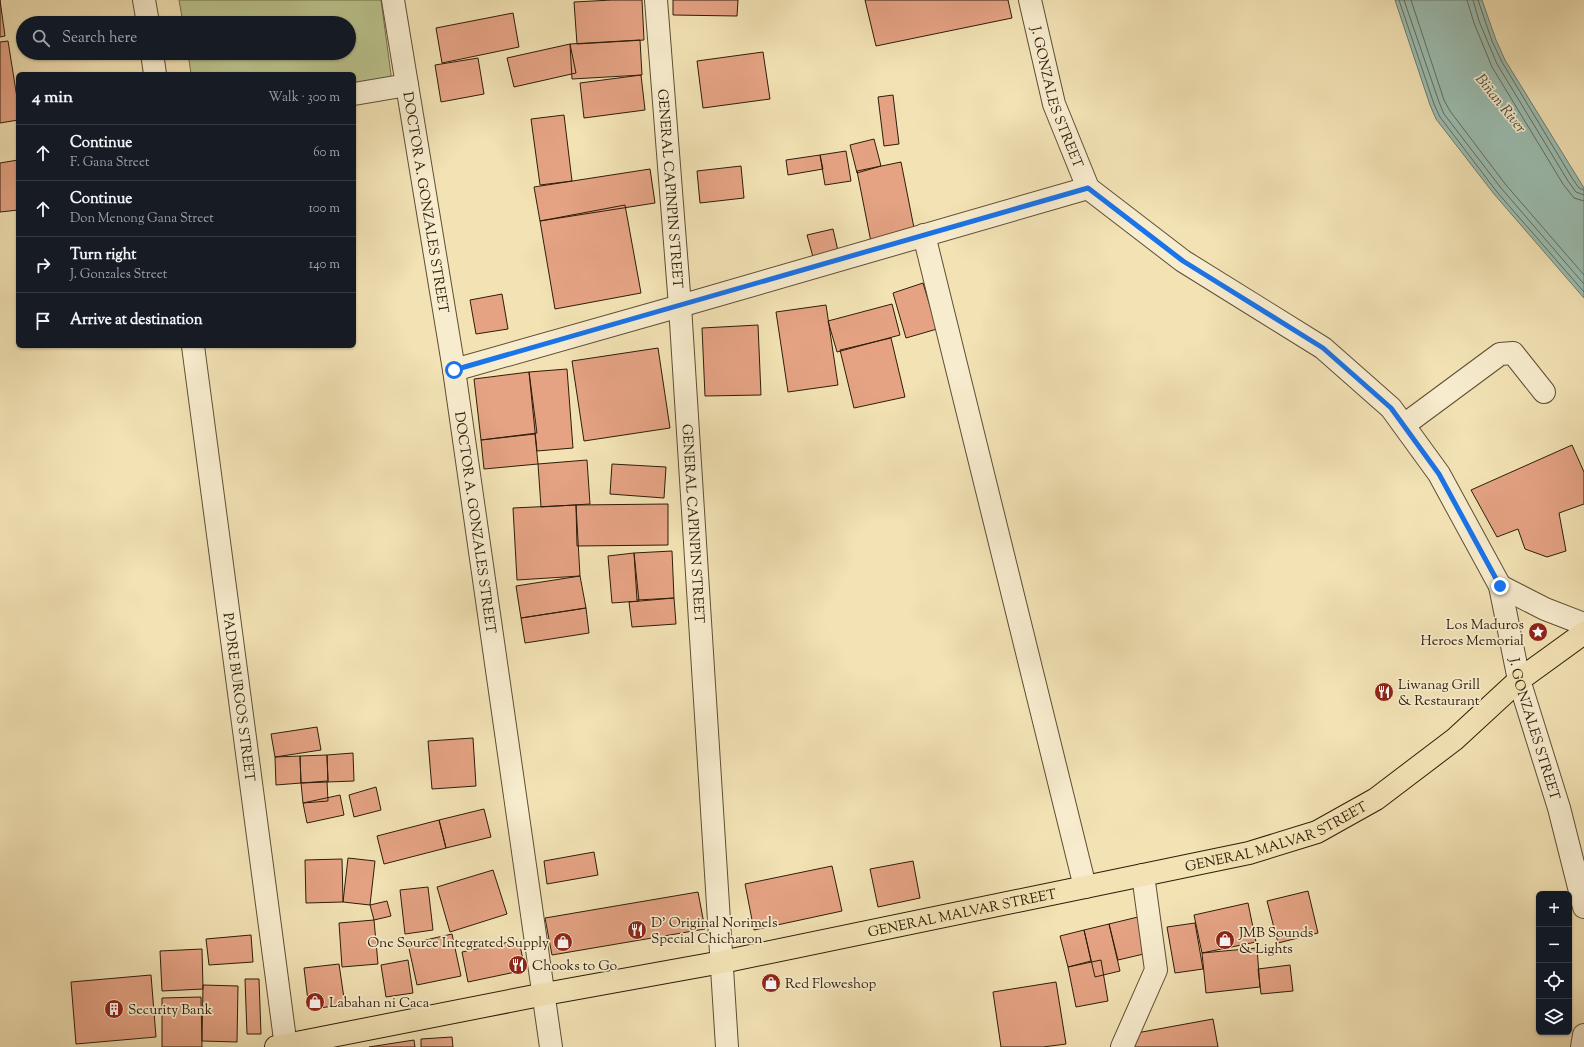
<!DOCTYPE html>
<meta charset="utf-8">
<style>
:root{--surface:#171b24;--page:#242831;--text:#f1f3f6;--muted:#9ea1a6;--line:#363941}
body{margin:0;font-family:"Sorts Mill Goudy",serif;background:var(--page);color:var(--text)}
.controls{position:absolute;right:12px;bottom:12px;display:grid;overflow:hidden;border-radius:6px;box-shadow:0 1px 3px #0004}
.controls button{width:36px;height:36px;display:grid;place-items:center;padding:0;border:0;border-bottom:1px solid var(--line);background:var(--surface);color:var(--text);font:20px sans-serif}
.stop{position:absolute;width:12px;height:12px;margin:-9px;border:3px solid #1a73e8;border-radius:50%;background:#fff}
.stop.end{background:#1a73e8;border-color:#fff;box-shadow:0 1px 4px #0008}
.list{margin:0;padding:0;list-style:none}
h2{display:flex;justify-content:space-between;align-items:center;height:52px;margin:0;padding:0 16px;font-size:17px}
h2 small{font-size:13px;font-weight:400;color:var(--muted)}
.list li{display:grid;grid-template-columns:26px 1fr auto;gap:12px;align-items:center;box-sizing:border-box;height:56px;padding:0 16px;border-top:1px solid var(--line)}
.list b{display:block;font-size:15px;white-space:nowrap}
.list p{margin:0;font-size:13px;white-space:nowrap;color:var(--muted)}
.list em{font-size:13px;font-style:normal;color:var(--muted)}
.icon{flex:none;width:22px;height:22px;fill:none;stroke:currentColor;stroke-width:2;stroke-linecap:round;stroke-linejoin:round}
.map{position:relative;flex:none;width:1584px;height:1047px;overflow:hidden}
.search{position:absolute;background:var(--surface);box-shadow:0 1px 3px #0004;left:16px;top:16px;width:340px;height:44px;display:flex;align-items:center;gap:10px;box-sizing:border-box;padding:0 14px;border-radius:22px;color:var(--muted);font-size:15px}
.panel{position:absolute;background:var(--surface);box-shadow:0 1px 3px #0004;left:16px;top:72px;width:340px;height:276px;border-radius:6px}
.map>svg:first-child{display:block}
.green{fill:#bac38d;stroke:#74704b}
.water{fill:#9bbdb1;stroke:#6f7d6e}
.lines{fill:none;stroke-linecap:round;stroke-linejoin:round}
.shore{stroke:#646d5d;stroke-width:1}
.building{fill:#e5a384;stroke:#2e1d09}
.minor-casing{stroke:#5f4e34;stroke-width:24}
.major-casing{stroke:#2e1d09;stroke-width:24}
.minor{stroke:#f7ecce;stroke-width:22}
.major{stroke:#f2e2b4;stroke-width:22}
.route{stroke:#1a73e8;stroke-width:5}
.labels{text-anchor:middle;stroke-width:3.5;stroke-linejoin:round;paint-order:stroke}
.street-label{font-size:14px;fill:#2e1d09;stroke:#f7ecce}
.poi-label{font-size:14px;fill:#2e1d09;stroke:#f7ecce;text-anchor:start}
.water-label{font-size:15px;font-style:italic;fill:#4f4d3b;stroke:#f7ecce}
</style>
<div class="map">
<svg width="1584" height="1047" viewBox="0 0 1584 1047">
<rect width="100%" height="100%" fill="#f2e2b4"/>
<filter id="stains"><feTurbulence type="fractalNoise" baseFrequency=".005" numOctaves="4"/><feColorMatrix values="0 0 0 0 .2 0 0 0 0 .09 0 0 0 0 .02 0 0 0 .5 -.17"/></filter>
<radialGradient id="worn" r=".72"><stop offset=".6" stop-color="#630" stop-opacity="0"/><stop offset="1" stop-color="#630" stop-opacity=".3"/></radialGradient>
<path class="green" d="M179,0h202l13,97 -40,8v-31h-163l-3,-21h161v-30h-166z"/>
<path class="water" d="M1395,0h87l14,40 9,20 79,128v110l-90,-104 -58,-75 -6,-14z"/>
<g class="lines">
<path class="shore" d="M1399,0l35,104 6,13 57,75 87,100
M1404,0l35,102 5,12 57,74 83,96
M1411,0l33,100 6,11 56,74 78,90
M1467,0l7,23 18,44 71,117 11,14 10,3
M1473,0l6,21 18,43 71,117 8,11 8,3
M1478,0l14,41 10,21 70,116 7,10 5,2"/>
</g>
<path class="building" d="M0,0l5,36 -5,1z
M612,0h30l2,40 -67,4 -3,-42z
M673,0h65l-1,16 -64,-1z
M865,0h143l4,18 -136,28z
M513,13l6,34 -77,16 -6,-35z
M640,40l2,35 -70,4 -2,-35z
M8,41l10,63v16l-18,3v-81z
M570,44l6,29 -62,14 -7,-29z
M763,52l7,47 -67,9 -6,-47z
M478,58l6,36 -43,8 -6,-37z
M641,75l4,35 -61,8 -4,-35z
M893,95l6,49 -15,2 -6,-49z
M564,115l8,66 -32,4 -9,-66z
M874,139l7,27 -24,7 -7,-28z
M846,151l5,30 -26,4 -5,-30z
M820,155l3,14 -35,6 -2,-15z
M18,160v50l-18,2v-49z
M901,162l14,71 -44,9 -14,-71z
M741,166l3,32 -44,5 -3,-32z
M650,169l5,34 -115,18 -6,-34z
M625,205l16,88 -86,16 -15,-88z
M833,229l5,22 -25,6 -6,-22z
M923,283l14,46 -31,9 -13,-45z
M502,294l6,35 -32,5 -6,-34z
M892,304l8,31 -63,17 -9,-31z
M826,305l12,80 -50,7 -12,-80z
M758,325l3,70 -56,1 -3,-68z
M891,338l14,59 -51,11 -14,-58z
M658,348l12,80 -86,13 -12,-80z
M567,369l6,79 -36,3 -8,-79z
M529,372l8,61 -56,7 -7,-61z
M535,434l3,30 -54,5 -3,-29z
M1572,445l12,27v32l-25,9 7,38 -19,6 -22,-8 -7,-20 -21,8 -26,-47z
M587,460l3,44 -49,3 -3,-43z
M612,464l54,3 -2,31 -54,-4z
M668,504v41l-91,1 -1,-41z
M576,505l4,71 -63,4 -4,-72z
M672,551l2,47 -37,2 -3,-47z
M634,553l5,48 -27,2 -4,-47z
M580,576l6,32 -65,10 -5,-32z
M674,598l2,26 -44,3 -3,-25z
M586,608l3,25 -64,10 -4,-25z
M317,727l4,23 -46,7 -4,-23z
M473,738l3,48 -44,3 -4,-48z
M353,753l1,28 -26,1 -1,-27z
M327,755l1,27 -27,1 -1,-27z
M300,756l1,27 -25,2 -1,-28z
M327,781l1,20 -25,2 -2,-20z
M376,787l5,23 -27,7 -5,-22z
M340,795l4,20 -37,8 -4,-20z
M484,809l7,28 -45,11 -7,-28z
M439,820l7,28 -62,16 -7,-28z
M594,852l4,23 -51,9 -3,-23z
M348,858l27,3 -5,44 -27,-3z
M342,859l1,43 -37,1 -1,-43z
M913,861l7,37 -42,9 -8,-38z
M832,866l10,45 -88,19 -9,-46z
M493,870l14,44 -57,18 -13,-45z
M428,887l5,43 -28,4 -5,-44z
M1308,891l10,42 -40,10 -11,-42z
M698,892l7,37 -153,26 -7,-37z
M387,901l4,15 -17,4 -4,-15z
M1248,903l8,39 -54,11 -8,-38z
M1138,917l10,36 -30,7 -9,-36z
M374,920l4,44 -36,3 -3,-44z
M1195,923l8,46 -28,4 -8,-46z
M1109,924l11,47 -25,6 -11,-47z
M1084,930l7,31 -23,6 -8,-31z
M452,934l9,42 -44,9 -9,-41z
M251,935l2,27 -44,3 -3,-26z
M519,940l6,30 -57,12 -6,-30z
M1257,948l3,39 -54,6 -4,-40z
M202,949l1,40 -41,2 -2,-40z
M408,960l5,33 -27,4 -5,-32z
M1101,960l7,41 -32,6 -8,-40z
M339,964l6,41 -36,4 -5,-41z
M1290,965l3,26 -32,3 -3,-25z
M151,975l5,62 -80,7 -5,-62z
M245,979h14l2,55h-14z
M1056,982l10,62 -23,3h-42l-8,-55z
M203,985l35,1 -1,56 -35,-1z
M201,997l1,50h-40v-49z
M1213,1019l5,28h-85l-2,-13z
M452,1037l1,10h-32v-8z
M414,1040l1,7h-46z"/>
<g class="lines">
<g class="minor-casing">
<g id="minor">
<path d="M144,0l4,23"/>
<path id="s1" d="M393,0l61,370 97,677"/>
<path id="s2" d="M656,0l24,306 47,741"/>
<path id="s3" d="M1030,0l24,104 34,84 95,73 140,87 68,60 48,66 61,112 19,94 40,128 25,99"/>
<path d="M152,53l3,21"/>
<path d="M354,94l53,-9"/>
<path d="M924,235l161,652"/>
<path id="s4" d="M193,346l93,701"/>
<path d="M454,370l226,-64 408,-118"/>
<path d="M1404,425l96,-71 13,-1 31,39"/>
<path d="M1500,586l45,23 39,15"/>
<path d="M1122,1047l34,-77 -13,-95"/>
<path d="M1582,1047l2,-12"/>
</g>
</g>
<g class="major-casing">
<g id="major">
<path id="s5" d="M276,1047l269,-53 177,-32 363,-75 164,-34 68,-21 59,-33 79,-60 64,-59 65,-47"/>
</g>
</g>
<use href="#minor" class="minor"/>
<use href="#major" class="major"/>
</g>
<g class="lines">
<path class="route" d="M454,370c211,-60 422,-122 634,-182l95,73 140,87 68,60 48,66 61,112"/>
</g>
<defs>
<g id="sight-disc" transform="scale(1)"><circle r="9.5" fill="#8f2418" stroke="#f7ecce"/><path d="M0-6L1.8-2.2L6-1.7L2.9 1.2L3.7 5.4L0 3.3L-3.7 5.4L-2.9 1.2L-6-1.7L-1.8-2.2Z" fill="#fff"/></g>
<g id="restaurant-disc" transform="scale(1)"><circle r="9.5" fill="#8f2418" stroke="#f7ecce"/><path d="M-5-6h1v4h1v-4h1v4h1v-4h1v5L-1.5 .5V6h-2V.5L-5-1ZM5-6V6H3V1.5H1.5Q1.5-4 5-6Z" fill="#fff"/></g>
<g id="shop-disc" transform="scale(1)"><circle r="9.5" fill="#8f2418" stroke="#f7ecce"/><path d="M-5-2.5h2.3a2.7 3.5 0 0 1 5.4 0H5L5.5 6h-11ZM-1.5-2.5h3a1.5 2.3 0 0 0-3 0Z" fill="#fff"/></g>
<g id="building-disc" transform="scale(1)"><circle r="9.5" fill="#8f2418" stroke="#f7ecce"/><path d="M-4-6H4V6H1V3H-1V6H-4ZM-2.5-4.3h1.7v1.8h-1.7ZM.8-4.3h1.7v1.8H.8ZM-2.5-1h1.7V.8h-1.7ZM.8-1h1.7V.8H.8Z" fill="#fff"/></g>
</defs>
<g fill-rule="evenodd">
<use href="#sight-disc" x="1538" y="632"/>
<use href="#restaurant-disc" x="1384" y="692"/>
<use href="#restaurant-disc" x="637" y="930"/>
<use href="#shop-disc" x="1225" y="940"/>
<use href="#shop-disc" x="563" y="942"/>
<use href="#restaurant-disc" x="518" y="965"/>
<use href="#shop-disc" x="771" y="983"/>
<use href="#shop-disc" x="315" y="1002"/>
<use href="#building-disc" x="114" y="1009"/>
</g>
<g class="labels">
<g class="street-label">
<text dy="5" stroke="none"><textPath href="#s3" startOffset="101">J. GONZALES STREET</textPath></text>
<text dy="5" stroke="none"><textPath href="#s2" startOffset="189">GENERAL CAPINPIN STREET</textPath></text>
<text dy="5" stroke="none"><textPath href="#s1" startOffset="205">DOCTOR A. GONZALES STREET</textPath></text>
<text dy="5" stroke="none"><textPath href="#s1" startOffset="529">DOCTOR A. GONZALES STREET</textPath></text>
<text dy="5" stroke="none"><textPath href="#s2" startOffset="525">GENERAL CAPINPIN STREET</textPath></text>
<text dy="5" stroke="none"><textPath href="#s4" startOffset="354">PADRE BURGOS STREET</textPath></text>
<text dy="5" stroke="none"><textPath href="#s3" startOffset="929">J. GONZALES STREET</textPath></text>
<text dy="5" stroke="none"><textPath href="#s5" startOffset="1023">GENERAL MALVAR STREET</textPath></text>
<text dy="5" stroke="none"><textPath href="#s5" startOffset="699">GENERAL MALVAR STREET</textPath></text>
</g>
<g class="poi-label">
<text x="1524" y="629" text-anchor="end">Los Maduros<tspan x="1524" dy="16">Heroes Memorial</tspan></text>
<text x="1398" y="689">Liwanag Grill<tspan x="1398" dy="16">&amp; Restaurant</tspan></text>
<text x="651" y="927">D' Original Norimels<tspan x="651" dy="16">Special Chicharon</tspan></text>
<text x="1239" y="937">JMB Sounds<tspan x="1239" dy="16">&amp; Lights</tspan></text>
<text x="549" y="947" text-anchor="end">One Source Integrated Supply</text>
<text x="532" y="970">Chooks to Go</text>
<text x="785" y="988">Red Floweshop</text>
<text x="329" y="1007">Labahan ni Caca</text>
<text x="128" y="1014">Security Bank</text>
</g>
<g class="water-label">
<text transform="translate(1501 103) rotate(51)" y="5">Biñan River</text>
</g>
</g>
<rect width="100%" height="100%" filter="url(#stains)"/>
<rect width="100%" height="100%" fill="url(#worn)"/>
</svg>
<div class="controls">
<button>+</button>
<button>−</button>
<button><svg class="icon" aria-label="locate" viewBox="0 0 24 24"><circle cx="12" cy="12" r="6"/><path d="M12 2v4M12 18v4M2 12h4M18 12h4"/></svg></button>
<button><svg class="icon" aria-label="layers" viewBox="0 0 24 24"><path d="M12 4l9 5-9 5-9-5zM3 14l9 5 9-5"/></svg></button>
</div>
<div class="stop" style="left:454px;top:370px"></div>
<div class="stop end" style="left:1500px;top:586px"></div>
<div class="search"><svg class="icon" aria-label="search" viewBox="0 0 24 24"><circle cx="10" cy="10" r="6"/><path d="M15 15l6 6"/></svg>Search here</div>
<section class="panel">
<h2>4 min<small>Walk · 300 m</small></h2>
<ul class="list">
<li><svg class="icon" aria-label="ahead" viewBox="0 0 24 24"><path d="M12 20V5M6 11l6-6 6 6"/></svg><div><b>Continue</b><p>F. Gana Street</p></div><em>60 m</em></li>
<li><svg class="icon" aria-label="ahead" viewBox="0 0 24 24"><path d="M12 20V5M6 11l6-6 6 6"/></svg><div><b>Continue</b><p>Don Menong Gana Street</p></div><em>100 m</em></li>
<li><svg class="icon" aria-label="right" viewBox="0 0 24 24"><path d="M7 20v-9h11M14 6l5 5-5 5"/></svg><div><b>Turn right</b><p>J. Gonzales Street</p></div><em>140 m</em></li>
<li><svg class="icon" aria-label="arrive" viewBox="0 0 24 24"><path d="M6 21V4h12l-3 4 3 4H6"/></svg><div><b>Arrive at destination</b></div></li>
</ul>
</section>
</div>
